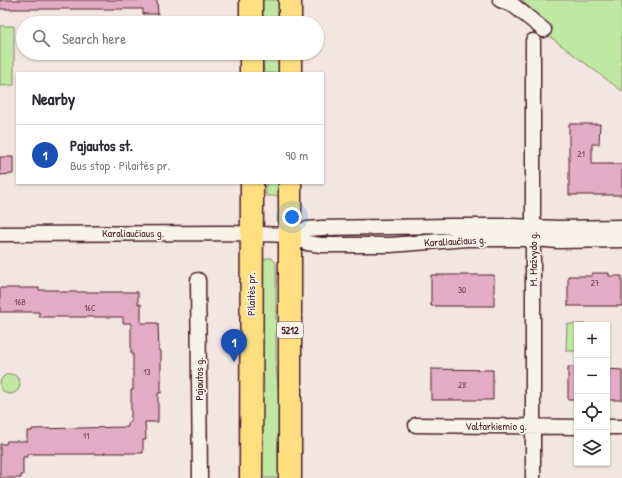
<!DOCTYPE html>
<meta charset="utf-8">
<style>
:root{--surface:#fff;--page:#f7f7f7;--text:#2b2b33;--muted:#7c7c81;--line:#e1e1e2;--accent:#7c3aed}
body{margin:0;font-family:"Patrick Hand",sans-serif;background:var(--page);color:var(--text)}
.controls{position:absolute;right:12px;bottom:12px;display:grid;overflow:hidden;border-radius:0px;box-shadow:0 1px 3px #0004}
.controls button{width:36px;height:36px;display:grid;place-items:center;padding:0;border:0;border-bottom:1px solid var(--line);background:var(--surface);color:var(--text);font:20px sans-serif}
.you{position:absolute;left:292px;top:217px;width:14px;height:14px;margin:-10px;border:3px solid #fff;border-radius:50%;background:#1a73e8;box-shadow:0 0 0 6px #1a73e833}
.badge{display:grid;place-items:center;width:26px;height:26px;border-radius:50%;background:var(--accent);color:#fff;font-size:13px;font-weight:700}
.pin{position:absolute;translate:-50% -33px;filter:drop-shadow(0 1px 2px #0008)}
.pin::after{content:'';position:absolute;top:21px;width:14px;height:12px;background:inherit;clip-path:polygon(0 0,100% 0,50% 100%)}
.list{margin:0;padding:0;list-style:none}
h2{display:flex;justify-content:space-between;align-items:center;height:52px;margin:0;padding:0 16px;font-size:17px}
h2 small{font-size:13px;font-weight:400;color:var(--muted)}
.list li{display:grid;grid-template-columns:26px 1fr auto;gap:12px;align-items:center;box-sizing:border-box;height:60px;padding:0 16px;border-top:1px solid var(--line)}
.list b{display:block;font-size:15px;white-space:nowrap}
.list p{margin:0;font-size:13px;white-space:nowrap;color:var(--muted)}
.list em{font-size:13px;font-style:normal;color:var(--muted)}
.icon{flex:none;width:22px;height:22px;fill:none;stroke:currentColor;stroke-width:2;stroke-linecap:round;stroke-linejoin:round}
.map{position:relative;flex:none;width:622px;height:478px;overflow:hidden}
.search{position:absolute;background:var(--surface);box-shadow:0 1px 3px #0004;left:16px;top:16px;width:308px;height:44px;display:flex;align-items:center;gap:10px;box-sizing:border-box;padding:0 14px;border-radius:22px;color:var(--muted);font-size:15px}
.panel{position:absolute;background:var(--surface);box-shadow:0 1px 3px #0004;left:16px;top:72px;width:308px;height:112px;border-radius:0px}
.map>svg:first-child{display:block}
.green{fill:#c1e8a3;stroke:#868467}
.building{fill:#e2acc4;stroke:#4a1f2b}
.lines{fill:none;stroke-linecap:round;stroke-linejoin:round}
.minor-casing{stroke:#4a1f2b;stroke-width:17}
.primary-casing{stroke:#4a1f2b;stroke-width:25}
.minor{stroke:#f7f3e8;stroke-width:14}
.primary{stroke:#fddf80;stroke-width:22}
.labels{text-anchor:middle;stroke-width:3.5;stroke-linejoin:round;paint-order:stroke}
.number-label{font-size:9px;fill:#704251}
.shield{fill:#f7f3e8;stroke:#7e5f64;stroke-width:1}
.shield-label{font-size:10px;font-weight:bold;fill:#4a1f2b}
.street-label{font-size:11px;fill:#4a1f2b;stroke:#f7f3e8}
</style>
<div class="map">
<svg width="622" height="478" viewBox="0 0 622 478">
<rect width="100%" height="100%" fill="#f3e5e1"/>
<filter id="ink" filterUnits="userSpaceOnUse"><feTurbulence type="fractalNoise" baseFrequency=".025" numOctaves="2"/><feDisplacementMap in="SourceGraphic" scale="8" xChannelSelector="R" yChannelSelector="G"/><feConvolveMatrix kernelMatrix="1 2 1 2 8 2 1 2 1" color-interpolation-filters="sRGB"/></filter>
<g filter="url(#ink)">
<path class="green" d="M260,0h22v23h-22z
M521,0h101v91l-73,-55 3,-8z
M0,26h14v59l-14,1z
M262,53h20v20h-18z
M266,183h16v13h-16z
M267,258h5l4,5v102l6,64v49h-23l2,-217z
M567,324h18l-8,1v26h-11z
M0 384a10 10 0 1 1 20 0a10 10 0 1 1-20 0Z"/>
<path class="building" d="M0,0h157l1,14h-15v-5h-143z
M569,124h31l-1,20h-7v20h30v31h-53z
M0,157h13v17l-13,1z
M592,273h17v3h13v30h-54v-30h24z
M431,275h63v31h-63z
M0,288h39v2h20l1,2h78v12h3v19h17l1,28h2v42h-3v29h-13l1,18h-3v13h-39v1h-77v3h-4v18h-2v3h-21v-34h6l1,-3h20v-10h5v-2l96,-2v-5h3v-32h2v-37h-2v-30h-8v-6h-84v-5h-39z
M568,367h9v33h-9z
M431,369l62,1v30h-62z
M607,369l15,1v30h-15z"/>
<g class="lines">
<g class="minor-casing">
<path id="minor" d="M500,0l13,5 31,25
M533,41v437
M0,234l230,-1 60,2 17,-6 14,-1 129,-2h62l46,2 64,-1
M290,235l17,8 14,2h69l77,-6h66l25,2 64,-1
M198,280l2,198
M416,425l161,2
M607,427h15"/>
</g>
<g class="primary-casing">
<path id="primary" d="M251,0v23
M290,0v23
M251,53v20
M290,53v20
M290,183v295
M251,478l1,-295"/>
</g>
<use href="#minor" class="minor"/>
<use href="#primary" class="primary"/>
</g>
</g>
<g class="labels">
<g class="number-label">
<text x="581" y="157">21</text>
<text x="595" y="286">27</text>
<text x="462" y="293">30</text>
<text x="20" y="305">16B</text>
<text x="90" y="311">16C</text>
<text x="147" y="375">13</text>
<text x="462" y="388">28</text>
<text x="86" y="439">11</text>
</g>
<rect class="shield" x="277" y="322" width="26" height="16" rx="3"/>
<g class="shield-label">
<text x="290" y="334">5212</text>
</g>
<g class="street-label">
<text x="133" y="237">Karaliaučiaus g.</text>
<text transform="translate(455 241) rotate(-3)" y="4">Karaliaučiaus g.</text>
<text transform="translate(533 259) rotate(-90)" y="4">M. Mažvydo g.</text>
<text transform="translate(251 294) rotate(-90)" y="4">Pilaitės pr.</text>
<text transform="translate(199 379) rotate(-90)" y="4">Pajautos g.</text>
<text x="496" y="430">Valtarkiemio g.</text>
</g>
</g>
</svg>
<div class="controls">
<button>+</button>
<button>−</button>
<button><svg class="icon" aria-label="locate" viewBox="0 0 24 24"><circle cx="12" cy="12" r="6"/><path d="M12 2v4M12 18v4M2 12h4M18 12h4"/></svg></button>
<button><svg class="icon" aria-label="layers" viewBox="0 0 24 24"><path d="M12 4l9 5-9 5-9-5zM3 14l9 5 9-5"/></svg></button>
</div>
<div class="you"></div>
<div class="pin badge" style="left:234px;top:362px;background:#1a4fb4">1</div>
<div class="search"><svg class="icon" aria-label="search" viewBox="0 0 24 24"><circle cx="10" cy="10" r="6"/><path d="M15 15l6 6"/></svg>Search here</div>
<section class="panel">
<h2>Nearby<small></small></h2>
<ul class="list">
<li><span class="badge" style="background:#1a4fb4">1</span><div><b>Pajautos st.</b><p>Bus stop · Pilaitės pr.</p></div><em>90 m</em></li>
</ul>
</section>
</div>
